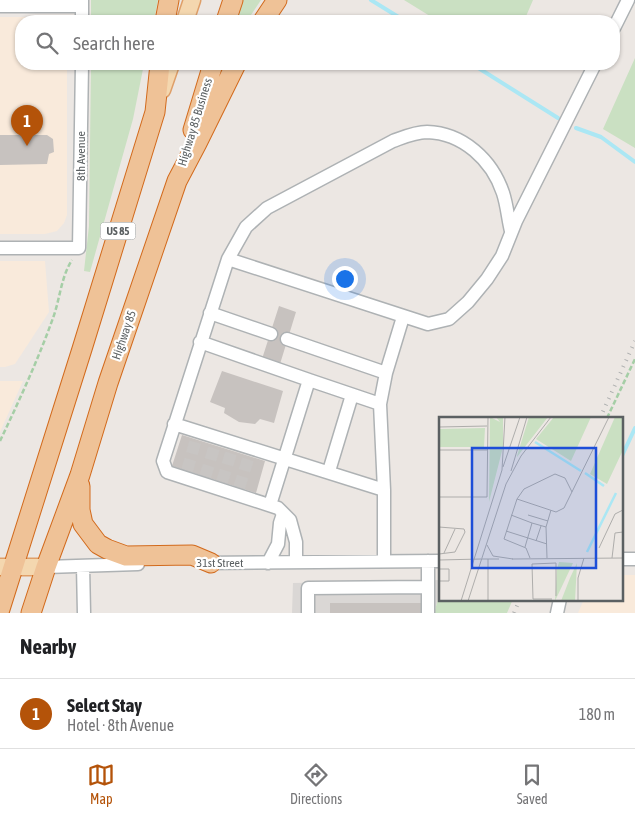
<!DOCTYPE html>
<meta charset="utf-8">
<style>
:root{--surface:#fff;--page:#f6f6f6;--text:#202124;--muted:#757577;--line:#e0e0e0;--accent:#b45309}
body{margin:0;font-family:"Asap Condensed",sans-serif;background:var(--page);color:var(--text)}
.you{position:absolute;left:344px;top:278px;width:18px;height:18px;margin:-12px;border:4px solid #fff;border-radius:50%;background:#1a73e8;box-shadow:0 0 0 8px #1a73e833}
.badge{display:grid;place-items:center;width:32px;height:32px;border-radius:50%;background:var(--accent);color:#fff;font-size:16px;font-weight:700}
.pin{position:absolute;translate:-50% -41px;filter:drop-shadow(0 1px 2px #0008)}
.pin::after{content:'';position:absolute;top:26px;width:18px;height:15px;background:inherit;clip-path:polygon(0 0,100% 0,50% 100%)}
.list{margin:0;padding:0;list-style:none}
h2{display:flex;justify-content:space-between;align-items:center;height:65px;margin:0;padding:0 20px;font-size:21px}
h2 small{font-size:16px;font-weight:400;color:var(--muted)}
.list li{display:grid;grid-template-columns:32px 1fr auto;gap:15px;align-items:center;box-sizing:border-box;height:70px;padding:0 20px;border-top:1px solid var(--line)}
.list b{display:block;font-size:19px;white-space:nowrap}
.list p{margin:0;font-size:16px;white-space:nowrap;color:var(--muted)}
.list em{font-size:16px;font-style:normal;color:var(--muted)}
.icon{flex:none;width:28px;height:28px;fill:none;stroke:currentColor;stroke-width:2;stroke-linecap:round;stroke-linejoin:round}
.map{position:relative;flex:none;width:635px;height:613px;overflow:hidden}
.search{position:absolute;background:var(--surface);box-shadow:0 1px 4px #0004;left:15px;right:15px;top:15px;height:55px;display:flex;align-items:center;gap:12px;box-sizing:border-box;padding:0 18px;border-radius:20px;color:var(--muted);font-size:19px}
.sheet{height:135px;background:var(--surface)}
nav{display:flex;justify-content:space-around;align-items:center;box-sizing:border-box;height:70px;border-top:1px solid var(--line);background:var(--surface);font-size:14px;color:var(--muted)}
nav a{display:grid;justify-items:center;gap:2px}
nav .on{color:var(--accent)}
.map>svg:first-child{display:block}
.commercial{fill:#f9eadb}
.industrial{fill:#dad7d5}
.green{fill:#cae0c2}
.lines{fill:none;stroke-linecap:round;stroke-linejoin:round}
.stream{stroke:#abe7f4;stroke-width:4}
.building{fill:#c7c2bf}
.minor-tunnel{stroke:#c8c5c3;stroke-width:12;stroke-dasharray:12 6;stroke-linecap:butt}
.minor-casing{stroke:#aeb2b4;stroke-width:15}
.major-casing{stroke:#df9f69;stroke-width:19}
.highway-casing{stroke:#d26a1c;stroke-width:21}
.path{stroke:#a5cea6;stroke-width:2.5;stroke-dasharray:5 2.5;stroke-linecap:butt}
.minor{stroke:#fff;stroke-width:12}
.major{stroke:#f4d7af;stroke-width:16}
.highway{stroke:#efc297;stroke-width:19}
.rail{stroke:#afb0b0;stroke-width:4;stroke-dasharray:1 6;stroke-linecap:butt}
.labels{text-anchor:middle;stroke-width:4.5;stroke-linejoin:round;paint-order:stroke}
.shield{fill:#fff;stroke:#8c9091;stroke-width:1}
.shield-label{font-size:11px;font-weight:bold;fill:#5b6062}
.street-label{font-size:12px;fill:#5b6062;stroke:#fff}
.inset-river{fill:none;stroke:#abe7f4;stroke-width:2.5}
.inset-road{fill:none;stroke:#aeadab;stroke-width:1}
.view{fill:#1d4ed8;fill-opacity:0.15;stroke:#1d4ed8;stroke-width:2.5}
.inset-edge{fill:none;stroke:#5b6062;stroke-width:2.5}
</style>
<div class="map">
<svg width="635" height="613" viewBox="0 0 635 613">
<rect width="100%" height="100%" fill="#ece7e3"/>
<path class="commercial" d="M0,17h53l9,4h-41v43h46v151l-3,8 -7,8 -12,3h-45z
M0,261h45l4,51 -34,52 -10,3h-5z
M0,381h23l-23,51z
M621,575h14v38h-57l6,-14h37z"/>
<path class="industrial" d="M440,580v13l-6,20h-142l1,-30z"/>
<path class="green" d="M91,0h67l-4,21h-63z
M241,0h20l-14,21h-13z
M404,0h129l-9,21h-86z
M635,58v90l-32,-19z
M91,64h53l-11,55 -43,153 -6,-1 5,-45z
M440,593v6h73l-6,14h-73z"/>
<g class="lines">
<path class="stream" d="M371,0l34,21
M472,64l86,54
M576,128l25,9 34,25
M621,458l14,-30"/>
</g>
<path class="building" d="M0,135h47l6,4 1,13 -5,2 -2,10 -47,1z
M279,306l17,6 -16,52 -18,-5z
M222,371l61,20 -9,32 -14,-4 -5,5 -16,-2 -15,-9 1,-5 -15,-6z
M182,435l83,26 -9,32 -84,-27z
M330,603h93v10h-93z"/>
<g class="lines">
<path class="minor-tunnel" d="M187,471l9,-32
M205,477l10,-32
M222,482l10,-32
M239,488l10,-32"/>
<g class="minor-casing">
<path id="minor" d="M0,6h82
M82,21v-21
M614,28l14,-28
M0,248h79l3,-184
M228,259l18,-32 21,-19 126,-67c11,-4 22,-9 34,-9 36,1 65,28 76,61 4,12 5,26 8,38
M210,313l61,21
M287,339l99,34
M200,342l109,38
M174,424l210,66
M329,471l23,-76
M270,505l39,-125 71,24
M621,559h14
M384,561v-71l-4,-86 6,-31 17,-56
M296,562v-20l-6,-22 -12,-12 -111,-36 -4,-11 65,-202 200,65 21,-5 19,-17 19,-23 15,-23 14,-35 79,-157
M203,563l237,-2
M268,563l10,-19 2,-21 3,-9
M83,566l1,47
M46,567l92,-3
M308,613v-25l120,-1
M428,613v-52
M557,613l3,-14"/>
</g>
<g class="major-casing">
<path id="major" d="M185,21l7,-21
M162,90l9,-26
M0,567h46"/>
</g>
<g class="highway-casing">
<path id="highway" d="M165,21l4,-21
M226,21l7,-21
M263,21l14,-21
M193,130l20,-66
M80,486v24l3,14 15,20 9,5 19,7 66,-1 19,8
M0,609l82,-260 73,-237 5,-48
M31,613l15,-46 34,-92 28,-92 69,-202 20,-38 39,-79"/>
</g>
<path class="path" d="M607,418l28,-59
M0,441c19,-40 38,-81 53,-123 7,-19 8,-41 19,-58"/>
<use href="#minor" class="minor"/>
<use href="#major" class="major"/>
<use href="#highway" class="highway"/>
<path class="rail" d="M600,418l35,-77
M514,613l6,-14"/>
</g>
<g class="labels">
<rect class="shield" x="100.5" y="222.5" width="35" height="17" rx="4"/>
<g class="shield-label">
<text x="118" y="235">US 85</text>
</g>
<g class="street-label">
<text transform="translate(195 122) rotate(-73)" y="4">Highway 85 Business</text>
<text transform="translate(81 156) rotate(-90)" y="4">8th Avenue</text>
<text transform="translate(124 335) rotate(-71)" y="4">Highway 85</text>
<text x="220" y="567">31st Street</text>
</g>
</g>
<g transform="translate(439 417)">
<rect width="184" height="184" fill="#ece7e3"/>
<path d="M51,0l10,5 -4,-5h7v30l-14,55zM90,0h19l-31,40v-1zM115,0h37l-20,44 -35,-22zM176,0h8v33l-16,34 -17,-10zM46,11l-1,19h-45v-18zM120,145l14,1 -18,38 2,-32zM138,146l-2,38h-14l9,-23z" fill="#cae0c2"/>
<path class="inset-river" d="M96,25l46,29M146,56l19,13M148,135l29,-59"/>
<path class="inset-road" d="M0,10l48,-1M0,33h49M64,50l17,-50M72,54l16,-54M0,80h48l1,-80M78,82l7,-10 31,-15 10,4 7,14M72,98l21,8M89,98l20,6M0,110l25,2 1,3 -10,20 -16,2M67,114l41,13M97,124l5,-15M48,128l6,11 20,3M86,130l7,-24 14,4M160,131l16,-34 8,-4M5,136l11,-24M91,141l-4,-10 -22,-9 13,-40 39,13 8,-4 45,-91M108,141l-1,-31 5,-17M173,141l3,-25 8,-1M43,142h17M49,142v42M73,142l111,-1M0,143l42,-1M0,152h10v12h-10M117,179v-33M113,182h-19l-1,-35 24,-1M22,184l41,-131 3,-53M29,184l38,-117 15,-28 30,-39M139,184v-23l6,-20"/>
<path class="view" d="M33,31h124v120h-124z"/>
<rect width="184" height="184" class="inset-edge"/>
</g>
</svg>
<div class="you"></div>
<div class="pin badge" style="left:27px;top:146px">1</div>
<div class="search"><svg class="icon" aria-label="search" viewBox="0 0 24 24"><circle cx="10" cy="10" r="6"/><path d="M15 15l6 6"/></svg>Search here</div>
</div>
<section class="sheet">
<h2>Nearby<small></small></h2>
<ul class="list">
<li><span class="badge">1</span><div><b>Select Stay</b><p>Hotel · 8th Avenue</p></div><em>180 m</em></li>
</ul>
</section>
<nav>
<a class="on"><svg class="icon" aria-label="map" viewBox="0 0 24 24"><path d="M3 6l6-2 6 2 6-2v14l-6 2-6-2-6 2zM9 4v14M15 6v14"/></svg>Map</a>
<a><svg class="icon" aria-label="directions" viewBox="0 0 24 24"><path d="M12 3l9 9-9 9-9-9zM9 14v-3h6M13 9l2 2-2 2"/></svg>Directions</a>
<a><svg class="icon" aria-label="saved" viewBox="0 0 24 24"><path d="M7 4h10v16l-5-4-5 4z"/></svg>Saved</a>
</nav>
